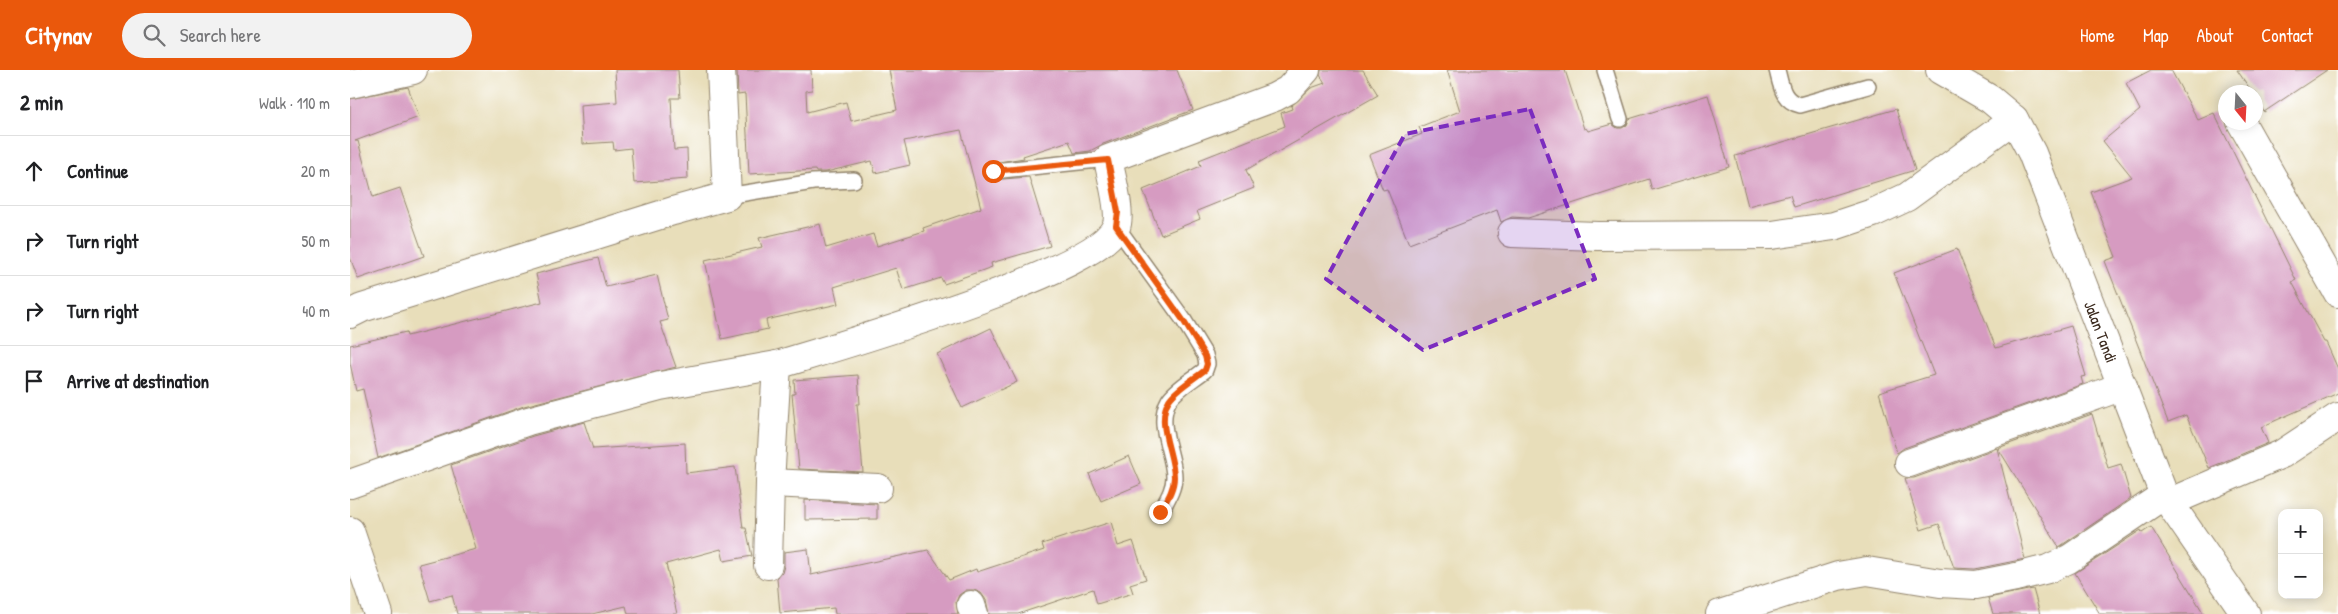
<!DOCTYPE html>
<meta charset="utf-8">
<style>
:root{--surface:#fff;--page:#f2f2f2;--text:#202124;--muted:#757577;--line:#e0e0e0;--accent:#ea580c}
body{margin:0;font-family:"Patrick Hand",sans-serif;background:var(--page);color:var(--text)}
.controls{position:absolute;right:15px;bottom:15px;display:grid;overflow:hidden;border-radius:10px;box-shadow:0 2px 12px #0003}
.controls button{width:45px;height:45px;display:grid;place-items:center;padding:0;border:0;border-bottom:1px solid var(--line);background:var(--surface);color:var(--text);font:25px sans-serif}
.compass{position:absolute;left:1868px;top:15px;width:45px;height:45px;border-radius:50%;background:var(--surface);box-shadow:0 2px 12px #0003;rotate:162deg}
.stop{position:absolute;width:15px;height:15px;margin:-11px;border:4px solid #ea580c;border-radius:50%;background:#fff}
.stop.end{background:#ea580c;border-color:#fff;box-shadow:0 1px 5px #0008}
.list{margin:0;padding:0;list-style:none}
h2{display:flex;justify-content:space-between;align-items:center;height:65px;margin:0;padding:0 20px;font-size:21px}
h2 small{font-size:16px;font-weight:400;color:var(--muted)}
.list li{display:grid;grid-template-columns:32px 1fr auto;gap:15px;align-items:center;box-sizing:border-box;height:70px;padding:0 20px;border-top:1px solid var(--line)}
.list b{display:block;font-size:19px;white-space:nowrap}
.list em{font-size:16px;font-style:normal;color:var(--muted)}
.icon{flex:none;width:28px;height:28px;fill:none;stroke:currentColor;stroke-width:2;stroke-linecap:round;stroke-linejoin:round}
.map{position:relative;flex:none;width:1988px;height:544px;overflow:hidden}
header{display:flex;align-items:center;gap:30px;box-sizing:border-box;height:70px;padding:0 25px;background:var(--accent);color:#fff}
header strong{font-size:24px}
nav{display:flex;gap:28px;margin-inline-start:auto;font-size:18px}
.search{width:350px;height:45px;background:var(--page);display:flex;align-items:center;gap:12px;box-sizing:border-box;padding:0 18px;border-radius:28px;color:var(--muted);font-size:19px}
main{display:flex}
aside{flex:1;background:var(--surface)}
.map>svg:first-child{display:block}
.building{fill:#d69bc1}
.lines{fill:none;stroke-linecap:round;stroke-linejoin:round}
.lane-casing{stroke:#92846c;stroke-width:18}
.street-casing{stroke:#92846c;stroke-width:30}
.lane{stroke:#fff;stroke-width:15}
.street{stroke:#fff;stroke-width:28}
.route{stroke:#ea580c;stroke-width:6}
.marked{fill:#7b2cbf;fill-opacity:0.2;stroke:#7b2cbf;stroke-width:4;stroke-dasharray:10 6;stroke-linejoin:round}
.labels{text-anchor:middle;stroke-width:4;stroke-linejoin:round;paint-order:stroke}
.street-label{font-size:16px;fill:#3b2a1e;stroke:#fff}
</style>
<header>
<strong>Citynav</strong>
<div class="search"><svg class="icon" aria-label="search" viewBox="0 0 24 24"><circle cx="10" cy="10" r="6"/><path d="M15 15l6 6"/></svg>Search here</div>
<nav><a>Home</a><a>Map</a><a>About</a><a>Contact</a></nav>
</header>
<main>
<aside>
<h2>2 min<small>Walk · 110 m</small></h2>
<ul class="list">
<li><svg class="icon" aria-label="ahead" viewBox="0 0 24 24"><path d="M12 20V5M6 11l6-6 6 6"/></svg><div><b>Continue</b></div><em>20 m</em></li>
<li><svg class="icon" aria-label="right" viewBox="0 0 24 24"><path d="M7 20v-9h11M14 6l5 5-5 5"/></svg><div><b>Turn right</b></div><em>50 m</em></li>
<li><svg class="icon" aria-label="right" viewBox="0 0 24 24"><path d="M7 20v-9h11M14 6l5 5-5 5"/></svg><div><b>Turn right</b></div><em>40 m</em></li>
<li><svg class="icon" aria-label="arrive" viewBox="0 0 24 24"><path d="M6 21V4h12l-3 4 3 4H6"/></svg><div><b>Arrive at destination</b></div></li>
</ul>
</aside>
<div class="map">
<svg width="1988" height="544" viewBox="0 0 1988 544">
<rect width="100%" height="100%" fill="#fff"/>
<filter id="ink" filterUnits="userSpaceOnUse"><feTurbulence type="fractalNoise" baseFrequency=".02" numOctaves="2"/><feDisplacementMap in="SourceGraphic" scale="10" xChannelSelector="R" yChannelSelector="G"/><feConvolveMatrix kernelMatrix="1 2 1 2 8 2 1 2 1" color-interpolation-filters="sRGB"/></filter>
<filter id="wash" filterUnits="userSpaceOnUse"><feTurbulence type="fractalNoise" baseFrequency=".0096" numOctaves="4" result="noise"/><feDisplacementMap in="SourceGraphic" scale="20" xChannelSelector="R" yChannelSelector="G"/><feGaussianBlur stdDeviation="1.12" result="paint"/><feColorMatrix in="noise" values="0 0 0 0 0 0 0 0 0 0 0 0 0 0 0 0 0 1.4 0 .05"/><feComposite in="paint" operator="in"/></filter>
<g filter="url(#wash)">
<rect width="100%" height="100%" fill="#e8deba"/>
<g id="blocks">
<path class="building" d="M265,0h63l2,28h-9l3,52 13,-1 1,30 -54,4 -3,-35 -17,2 -1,-8 -31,2 -2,-39 37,-3z
M387,0h74l1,20 -6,1 1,21 39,-10 5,19 46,-11 -8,-40h288l16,40 -90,34 -13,7 -16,2 -5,-12 -46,15 1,2 -37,6 -3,8 6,8 39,-3 21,69 -59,17 1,4 -48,17 -3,-6 -38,12 -7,-22 -62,19 4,17 -72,16 2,9 -46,10 -17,-79 57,-13 -3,-9 61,-14 6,24 47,-14 4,12 47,-15 -1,-3 58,-20 -20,-78 -57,11 6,24 -35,8 -3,-12 -46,11h-10l-1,-2 -66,4 -4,-80 -7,1z
M971,0h42l15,25 -132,75 8,18 -57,23 3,8 -39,16 -18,-45 58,-24 -2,-6 86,-34 -4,-13 11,-4 -1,-3 20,-18 14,-5 -5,-8z
M1097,0h118l19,59 2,-1 2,3 24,-7 5,4h5l5,-3 2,-6 79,-24 21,72 -77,23 -3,-11 -121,39 -16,-1 -11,5 -4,-12 -88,34 -22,-55 -4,1 -14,-35 53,-21 -3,-7 41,-16z
M1801,0h20l27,50 16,-7 82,167 -4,2 32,60h2l12,27v24l-77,34 7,16 -59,25 -23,-53 -18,7 -63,-161 11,-4 -25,-65 41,-15 -29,-36 37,-31 -14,-27z
M1887,0h90l-63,42 -8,-14v-6h-4z
M58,17l11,30 -64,24h3l15,56 27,-9 24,68 -66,23 -8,-22v-158z
M1546,39l19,61 -121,37 -4,-12 -42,11 -13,-50z
M1607,179l39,99 75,-22 15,50 -5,1 2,7 -179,64 -7,5 -18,-61 55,-17 -40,-102z
M248,188l8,29 51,-12 11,45 -8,2 16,45 -152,39 -146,52 -15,-69 -7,2 -6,-28v-18l56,-13 1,4 135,-34 -6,-28z
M641,258l26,54 -55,26 -25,-54z
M508,305l2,29h-3l6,68 -64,-3 -7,-75h3l-1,-14z
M1742,344l16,54 13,-4 10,34 -72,49 -61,-99z
M234,352l9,27 92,-6 1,30 49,-6 8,61h3l6,28 -28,5 -3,-12 -55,15 11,50h-49l-2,-8 -34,8h-135l-5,-19 -22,6 -11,-37 57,-15 -25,-84 82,-29z
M1647,378l28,111 -50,10 -21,-1 -15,-44 -18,6 -16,-52h9z
M779,386l12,28 -40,17 -12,-27z
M455,430l72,4v15l-72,1z
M761,452l7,24 15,-5 13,38 -16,5 3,9 -36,11 -4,-15 -75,25h-29l-3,-14 -5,-7 -7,-3h-8l-7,5 -3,7 2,12h-123l-1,-6 -54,5 -3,-35 5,-5 2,-7v-14l24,-3 3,26 117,-25 21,30 27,-11 1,3 67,-22 -2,-6z
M1801,457l53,87h-104l-25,-41 66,-43 1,3z
M1683,519l7,25h-47l-5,-16z"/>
</g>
</g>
<g filter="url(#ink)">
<use href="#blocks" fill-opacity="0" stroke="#92846c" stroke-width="1"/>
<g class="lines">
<g class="lane-casing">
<path id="lane" d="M1255,0l15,49
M1427,0c4,15 5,31 23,35l68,-19
M643,101l115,-12
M377,126l86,-14 41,-2
M766,156l67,93 22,36 2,9 -2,6c-11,9 -28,18 -36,30 -14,24 5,53 5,77 0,13 -8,24 -14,36"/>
</g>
<g class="street-casing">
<g id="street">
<path id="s1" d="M1590,0l50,29 24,20 18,34 132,342 82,119"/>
<path d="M0,14l63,-14"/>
<path d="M1891,52l97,171"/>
<path d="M1162,163l86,3 174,-1 62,-9 39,-13 34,-16 107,-78"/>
<path d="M0,244l12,-6 311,-97 54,-15 -6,-126"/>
<path d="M1559,393l214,-77"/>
<path d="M420,413l108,5"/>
<path d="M0,414l178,-63 132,-35 117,-21"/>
<path d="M1820,432l112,-48 56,-37"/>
<path d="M0,461l28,83"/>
<path d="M418,495l2,-82 7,-118c55,-17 319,-93 339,-138 6,-14 -5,-51 -8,-68l167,-62 13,-7 18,-20"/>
<path d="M621,535l3,9"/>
<path d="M1370,544l118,-38 29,-5 73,12 36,2 40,-8 32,-8 21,-10 95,-64"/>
</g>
</g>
<use href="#lane" class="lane"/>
<use href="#street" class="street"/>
</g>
</g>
<g class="lines" filter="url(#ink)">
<path class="route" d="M643,101l115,-11 10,52 -2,14 67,94 22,36 2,8 -2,6c-11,9 -28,18 -36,30 -14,23 5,53 5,77 0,13 -8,24 -14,35"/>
</g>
<path class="marked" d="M1180,39l65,170 -172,71 -97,-71 79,-145z"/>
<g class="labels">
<g class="street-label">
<text dy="6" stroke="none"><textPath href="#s1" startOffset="319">Jalan Tandi</textPath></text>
</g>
</g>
</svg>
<div class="controls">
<button>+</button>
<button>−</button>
</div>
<svg class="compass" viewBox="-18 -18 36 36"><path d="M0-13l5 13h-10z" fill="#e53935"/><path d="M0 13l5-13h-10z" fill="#757577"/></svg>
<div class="stop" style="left:643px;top:101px"></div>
<div class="stop end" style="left:810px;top:442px"></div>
</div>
</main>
